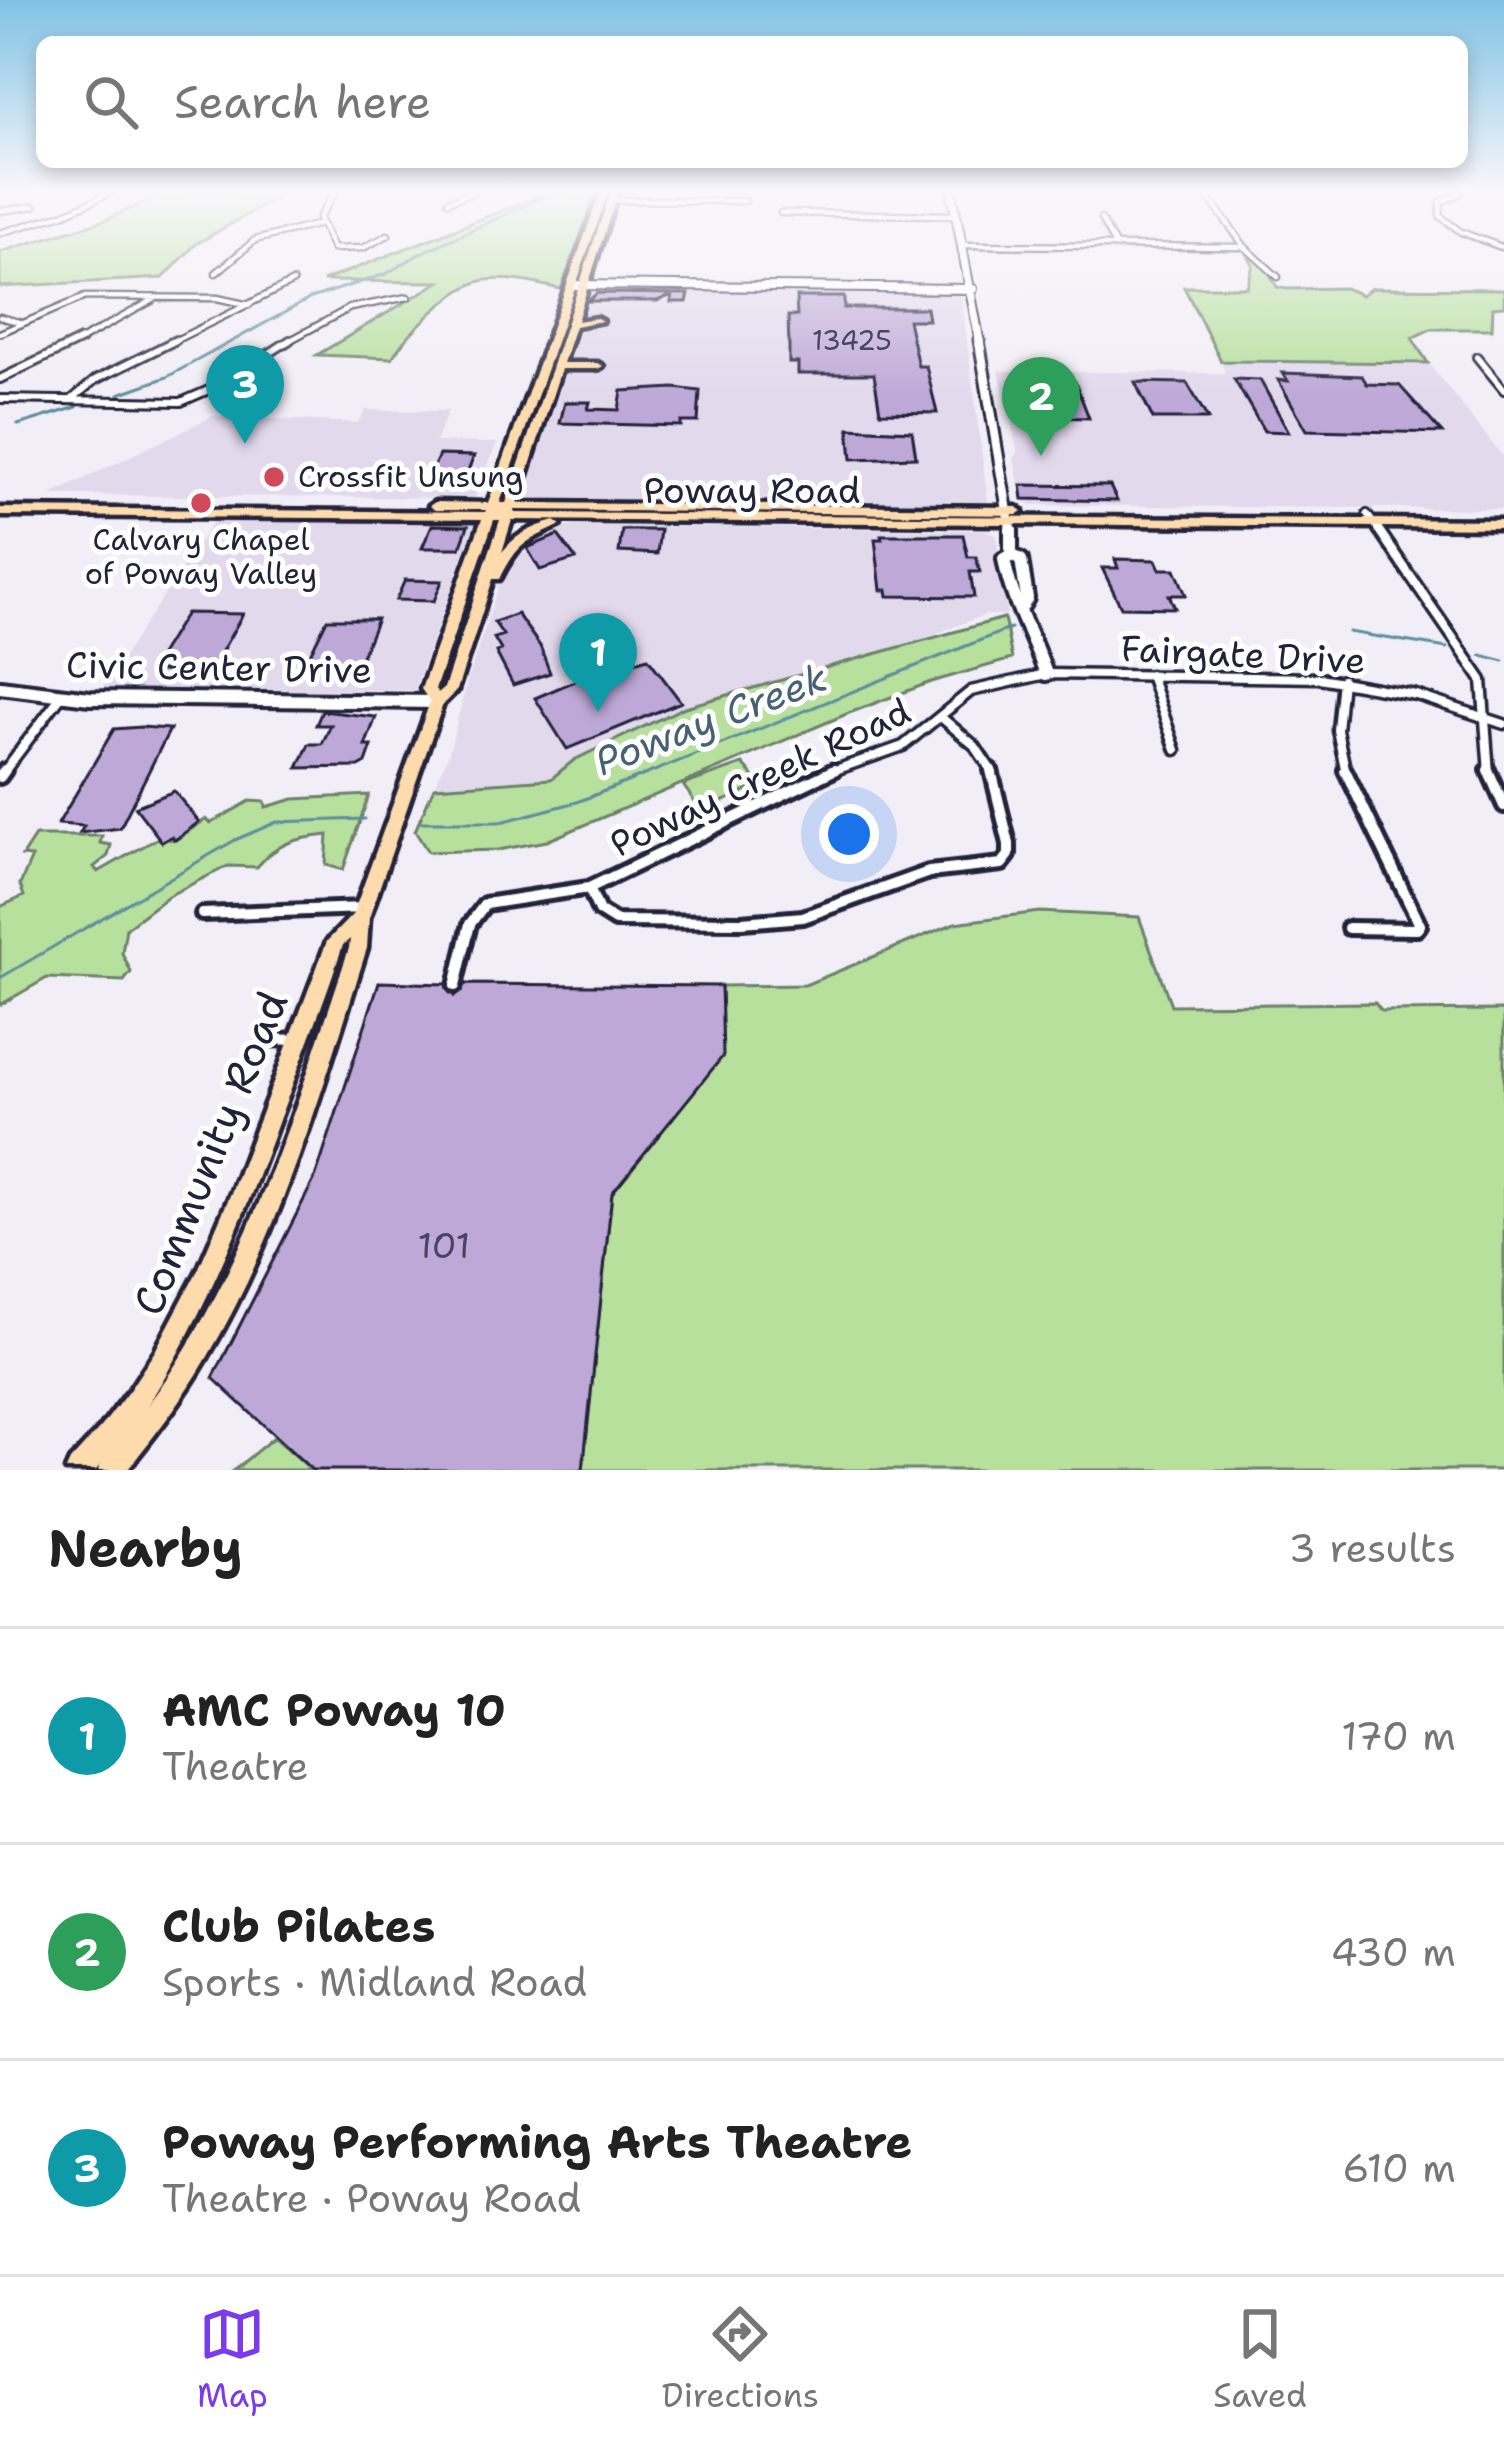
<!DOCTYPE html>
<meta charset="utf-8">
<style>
:root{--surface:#fff;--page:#f6f6f6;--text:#222;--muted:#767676;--line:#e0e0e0;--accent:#7c3aed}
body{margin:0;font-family:"Shantell Sans",sans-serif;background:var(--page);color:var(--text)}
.you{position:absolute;left:849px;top:834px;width:42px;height:42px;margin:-30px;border:9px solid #fff;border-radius:50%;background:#1a73e8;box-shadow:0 0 0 18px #1a73e833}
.badge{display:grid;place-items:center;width:78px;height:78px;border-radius:50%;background:var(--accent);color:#fff;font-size:39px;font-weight:700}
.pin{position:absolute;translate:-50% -99px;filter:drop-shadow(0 3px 6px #0008)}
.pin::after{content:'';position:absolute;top:63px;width:42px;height:36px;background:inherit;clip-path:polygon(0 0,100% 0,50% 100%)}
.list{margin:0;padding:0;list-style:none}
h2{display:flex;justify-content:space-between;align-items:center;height:156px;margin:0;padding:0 48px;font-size:51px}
h2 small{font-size:39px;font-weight:400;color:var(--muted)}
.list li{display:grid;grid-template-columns:78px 1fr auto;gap:36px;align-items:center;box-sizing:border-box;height:216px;padding:0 48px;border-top:3px solid var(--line)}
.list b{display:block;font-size:45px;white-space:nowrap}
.list p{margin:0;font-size:39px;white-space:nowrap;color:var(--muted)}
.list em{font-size:39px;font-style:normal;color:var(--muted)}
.icon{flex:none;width:66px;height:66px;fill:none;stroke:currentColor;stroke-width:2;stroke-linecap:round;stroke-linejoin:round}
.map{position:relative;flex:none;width:1504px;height:1470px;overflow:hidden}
.search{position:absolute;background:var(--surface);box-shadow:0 6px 18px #0003;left:36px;right:36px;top:36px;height:132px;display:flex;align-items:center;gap:30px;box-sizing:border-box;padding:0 42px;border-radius:18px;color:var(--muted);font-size:45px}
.sheet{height:804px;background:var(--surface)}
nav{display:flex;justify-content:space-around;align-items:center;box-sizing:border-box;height:168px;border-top:3px solid var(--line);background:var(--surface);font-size:33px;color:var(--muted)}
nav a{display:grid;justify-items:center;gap:6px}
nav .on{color:var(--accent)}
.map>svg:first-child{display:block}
.built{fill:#e2d9ed}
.green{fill:#b7e09d;stroke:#6c816c;stroke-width:3}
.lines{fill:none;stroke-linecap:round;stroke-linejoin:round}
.stream{stroke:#5d8e9d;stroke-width:3}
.building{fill:#bea8d7;stroke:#22223b;stroke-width:3}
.street-far3-casing{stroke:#22223b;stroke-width:9}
.street-far2-casing{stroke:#22223b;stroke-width:12}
.street-far1-casing{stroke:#22223b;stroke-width:15}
.street-casing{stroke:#22223b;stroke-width:20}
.secondary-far2-casing{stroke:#22223b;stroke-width:12}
.secondary-far1-casing{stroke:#22223b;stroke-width:15}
.secondary-casing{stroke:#22223b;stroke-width:20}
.primary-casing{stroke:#22223b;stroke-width:9}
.street-far3{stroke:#fff;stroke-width:4.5}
.street-far2{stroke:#fff;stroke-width:6}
.street-far1{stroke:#fff;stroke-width:8}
.street{stroke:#fff;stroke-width:10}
.secondary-far2{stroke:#fff;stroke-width:8}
.secondary-far1{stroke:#fff;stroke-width:9}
.secondary{stroke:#fff;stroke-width:12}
.primary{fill:#fedbac;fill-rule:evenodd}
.poi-dot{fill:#d1495b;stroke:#fff;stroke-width:4.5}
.labels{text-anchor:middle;stroke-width:10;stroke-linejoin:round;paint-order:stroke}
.far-number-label{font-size:27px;fill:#494462}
.far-poi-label{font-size:30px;fill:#22223b;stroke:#fff;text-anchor:start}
.street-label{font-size:36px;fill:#22223b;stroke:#fff}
.near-number-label{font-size:36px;fill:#494462}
.water-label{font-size:39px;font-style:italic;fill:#456174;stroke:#fff}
.near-street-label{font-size:42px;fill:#22223b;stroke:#fff}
</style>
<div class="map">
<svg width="1504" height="1470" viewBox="0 0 1504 1470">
<rect width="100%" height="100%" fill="#f2eef7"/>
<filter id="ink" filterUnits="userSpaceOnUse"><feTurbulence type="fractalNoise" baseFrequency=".00833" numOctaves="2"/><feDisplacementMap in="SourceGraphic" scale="24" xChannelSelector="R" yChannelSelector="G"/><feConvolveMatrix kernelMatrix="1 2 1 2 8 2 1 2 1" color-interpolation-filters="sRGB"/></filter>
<g filter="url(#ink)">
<path class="built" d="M599,289l362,5 27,208 -459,-2 -7,-4 8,-28 59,-175z
M1221,361l207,2 76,95v51l-472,-4 -10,-5 -8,-42 4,-5 -19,-82 226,2z
M365,410l83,1 -13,31 62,1 -22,55 -424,-3 162,-79 145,7z
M215,518l261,3 -62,169 -312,-1z
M575,526l409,4 12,5 11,80h-22l-433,164 -118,8 14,-31 19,-74 41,-124 15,-16 29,-13z"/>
<path class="green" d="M165,193h120l-89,51 -33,34 -163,9v-35l105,-32z
M547,193h49l-35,96c-25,-5 -47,-12 -75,-9 -30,4 -79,54 -94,78l-75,-3 122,-73 -116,-1z
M1248,255l17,11 12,21 9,2 59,-1 17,7 9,-7 133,1v17l-11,1 -1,22h-61l-19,9 16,25 -207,-2 -37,-74h63l6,-22z
M1004,618l8,41 -81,23 -82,31 -302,128 -49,9 -70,2 -13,-21 19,-44 117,-8 23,-19 111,-53z
M743,764l18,21 -60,26 -18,-26z
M369,795l-26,75 -17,-5 2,-30c-31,3 -50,7 -71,32l-29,-1 -60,30 -42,32 -4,25 9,19 -7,9 -77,-3 -47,27v-98l24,-11 -4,-11 12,-28 -10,-1 13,-20h67l-2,7 11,2 -3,11 -14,11 4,5 60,-34 18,2 30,-21 5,4 39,-22 15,1 1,5 28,-8z
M1039,912l100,5 32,88 204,-2 6,8 123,-1v460h-921l29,-277 110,-137 -1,-70 84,-1 150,-62z
M274,1437l38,33h-78z"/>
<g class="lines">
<path class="stream" d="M119,394l48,-17 144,-79 75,-24 35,-21 132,-60
M18,425l59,-18
M1349,632l98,16
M1481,655l23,6
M420,822h81l76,-20 434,-174
M0,978l235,-138 42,-18 88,-3"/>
</g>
<path class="building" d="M597,293l92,1 -2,8h-16l1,-7 -15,6h-69z
M796,297h48v11h82l2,12h-20l10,46h8l11,47 -57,-1 -6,-38h-76v-11h-9v-15l-1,-32h9z
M1283,373l79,3 5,8 32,1 43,48 -135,-3 -29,-50 10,1z
M1234,379l26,1 29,52 -25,-1z
M1046,381l29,1 14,36 -47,-1 -6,-18h18z
M1135,382l52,1 21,36h-55z
M674,388l26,3 -2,31h-17v4l-121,-3 5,-21h25l-2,7 31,1 3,-19z
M849,428l63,3 4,26 -64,2z
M439,455l35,1 -9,23 -9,4 -29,-2z
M1021,485l89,1 7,15 -94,-2z
M432,525l36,1 -8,22h-38z
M622,530h38l-3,24 -38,-2z
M558,535l18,24 -36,11 -13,-22z
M881,535h82l5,22h8l4,15h-10l4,25 -86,-1 -1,-6h-6l-6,-51h7z
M1115,559l41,1 4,9h15l11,26h-17l6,13 -54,-1 -19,-39h16z
M405,580l37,1 -8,20 -38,-1z
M186,613l57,1 -33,58 -60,-1z
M517,614l23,32 10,27 -37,12 -17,-33 5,-2 -7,-12 9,-3 -9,-13z
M327,619h50l-18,44 -53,-1z
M648,658l33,44 -114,47 -32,-51 56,-24z
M322,711l54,6 -11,29h7l-6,17 -7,4 -61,1 11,-24h13l9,-19h-15z
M141,727l29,2 -50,99 -40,5 4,-7 -26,-2 56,-95z
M174,791l25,31 -24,18 -3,-4 -10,6 -27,-35z
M379,982l67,2 8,12 11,-12 256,2 2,70 -111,137 -29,277h-271l-99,-92 103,-202z"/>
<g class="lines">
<g class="street-far3-casing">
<path id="street-far3" d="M334,193l-15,25 14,31 30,-1 25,-13
M1205,193l40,54 33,30
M1461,193l-20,9 -1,14 21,16 43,16
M613,200l132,1
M448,201l24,-8
M0,211l34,-5
M781,213l176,2
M1101,219l15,28
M0,233l63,-19 47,-21
M964,245l281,2
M216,273l39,-33 65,-16
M0,317l22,6
M0,333l85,-36 132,1 32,7
M75,343l80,-44
M170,343l123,-61
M285,343l65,-35 58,-11"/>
</g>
<g class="street-far2-casing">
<path id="street-far2" d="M1477,357l27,33
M0,379l81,-39
M0,399l181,3 39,-17 70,-45
M71,400l24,-20 81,-40
M1367,514l13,18"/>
</g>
<g class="street-far1-casing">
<path id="street-far1" d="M1378,529l104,151 7,93
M1150,675l26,75
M1342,680l-5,50 9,43
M942,718l33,28 18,27
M3,773l58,-77
M827,773l76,-27 68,-55 75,-17 273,4 97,17 88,29"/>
</g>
<g class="street-casing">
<path id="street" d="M1345,770l75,155 -3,4 -69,-1
M1488,770l16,36
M0,777l5,-7
M589,888l10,23 16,10 127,1 61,-5 126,-45 73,-8 7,-9v-11l-18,-74
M202,914l162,-6
M455,986l15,-62 15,-20 104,-16 245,-118
M265,1039l35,1"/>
</g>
<g class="secondary-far2-casing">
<path id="secondary-far2" d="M952,193l28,150
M573,285l400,4"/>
</g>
<g class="secondary-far1-casing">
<path id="secondary-far1" d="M979,340l32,192"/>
</g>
<g class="secondary-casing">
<path id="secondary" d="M1011,529v26
M1011,555l-7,4c7,41 28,75 42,115
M1011,555l10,5 6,38 -6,10
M0,687l90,11 347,4"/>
</g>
<g class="primary-casing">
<path id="primary" d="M600,193h8l-108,310h6l104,-310h7l-40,128 20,-3 5,3 -27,5 -12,37h35l5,3 -5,3h-37l-43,134 499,4 6,4 -6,4 -502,-5v3l989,7v8l-992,-8 -10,32c14,-18 31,-25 53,-31l6,4c-35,17 -42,16 -61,54h-7l-36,111 -14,14 -74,214 -2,30c-44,139 -85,283 -160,410 -23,40 -51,76 -80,112h-29l3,-6 -5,6h-30l4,-9 32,-35 28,-37 25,-38 43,-81 33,-77 96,-252 26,-27 77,-212 -9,-13 61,-170 -482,-3v-8l485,4 1,-2h-51l-6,-4 6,-4 53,1zM494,520h6l-56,168 -6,5 -3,-4zM350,939l-1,9c-53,159 -101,322 -202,458 57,-90 96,-187 132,-286 22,-58 44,-116 64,-175z"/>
</g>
<use href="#street-far3" class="street-far3"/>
<use href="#street-far2" class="street-far2"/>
<use href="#street-far1" class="street-far1"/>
<use href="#street" class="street"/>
<use href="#secondary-far2" class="secondary-far2"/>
<use href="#secondary-far1" class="secondary-far1"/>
<use href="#secondary" class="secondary"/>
<use href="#primary" class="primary"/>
</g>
</g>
<linearGradient id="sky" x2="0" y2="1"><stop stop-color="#80c2e4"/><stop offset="0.48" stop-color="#f9f7fb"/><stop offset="1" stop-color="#f9f7fb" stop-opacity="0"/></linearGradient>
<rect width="1504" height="398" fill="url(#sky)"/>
<g class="poi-dot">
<circle cx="274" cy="477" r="12"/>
<circle cx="201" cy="503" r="12"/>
</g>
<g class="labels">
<g class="far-number-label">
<text x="852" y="350">13425</text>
</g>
<g class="far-poi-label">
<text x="298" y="487">Crossfit Unsung</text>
<text x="201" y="550" text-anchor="middle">Calvary Chapel<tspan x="201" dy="34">of Poway Valley</tspan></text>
</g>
<g class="street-label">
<text x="752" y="503">Poway Road</text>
<text transform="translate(1243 654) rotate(3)" y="13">Fairgate Drive</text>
<text transform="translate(219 667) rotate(1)" y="13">Civic Center Drive</text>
<text transform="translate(760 777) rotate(-25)" y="13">Poway Creek Road</text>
</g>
<g class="near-number-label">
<text x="444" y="1258">101</text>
</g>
<g class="water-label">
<text transform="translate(711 719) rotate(-21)" y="14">Poway Creek</text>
</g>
<g class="near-street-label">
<text transform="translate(210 1153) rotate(-68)" y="15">Community Road</text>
</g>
</g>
</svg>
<div class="you"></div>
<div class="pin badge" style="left:598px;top:712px;background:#0f9aa8">1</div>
<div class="pin badge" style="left:1041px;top:456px;background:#2e9e5b">2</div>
<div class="pin badge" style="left:245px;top:444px;background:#0f9aa8">3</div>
<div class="search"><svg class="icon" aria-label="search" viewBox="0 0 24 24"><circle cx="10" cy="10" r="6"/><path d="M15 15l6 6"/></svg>Search here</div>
</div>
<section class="sheet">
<h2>Nearby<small>3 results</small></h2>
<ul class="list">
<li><span class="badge" style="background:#0f9aa8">1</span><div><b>AMC Poway 10</b><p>Theatre</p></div><em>170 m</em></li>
<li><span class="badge" style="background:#2e9e5b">2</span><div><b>Club Pilates</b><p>Sports · Midland Road</p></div><em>430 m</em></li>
<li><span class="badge" style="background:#0f9aa8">3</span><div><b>Poway Performing Arts Theatre</b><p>Theatre · Poway Road</p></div><em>610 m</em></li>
</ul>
</section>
<nav>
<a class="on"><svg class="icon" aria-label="map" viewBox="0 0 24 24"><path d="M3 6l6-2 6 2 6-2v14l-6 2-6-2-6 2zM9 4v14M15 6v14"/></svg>Map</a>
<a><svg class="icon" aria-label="directions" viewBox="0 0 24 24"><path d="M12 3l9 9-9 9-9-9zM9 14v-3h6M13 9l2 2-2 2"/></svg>Directions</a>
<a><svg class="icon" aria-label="saved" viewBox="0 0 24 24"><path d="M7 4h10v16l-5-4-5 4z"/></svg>Saved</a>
</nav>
